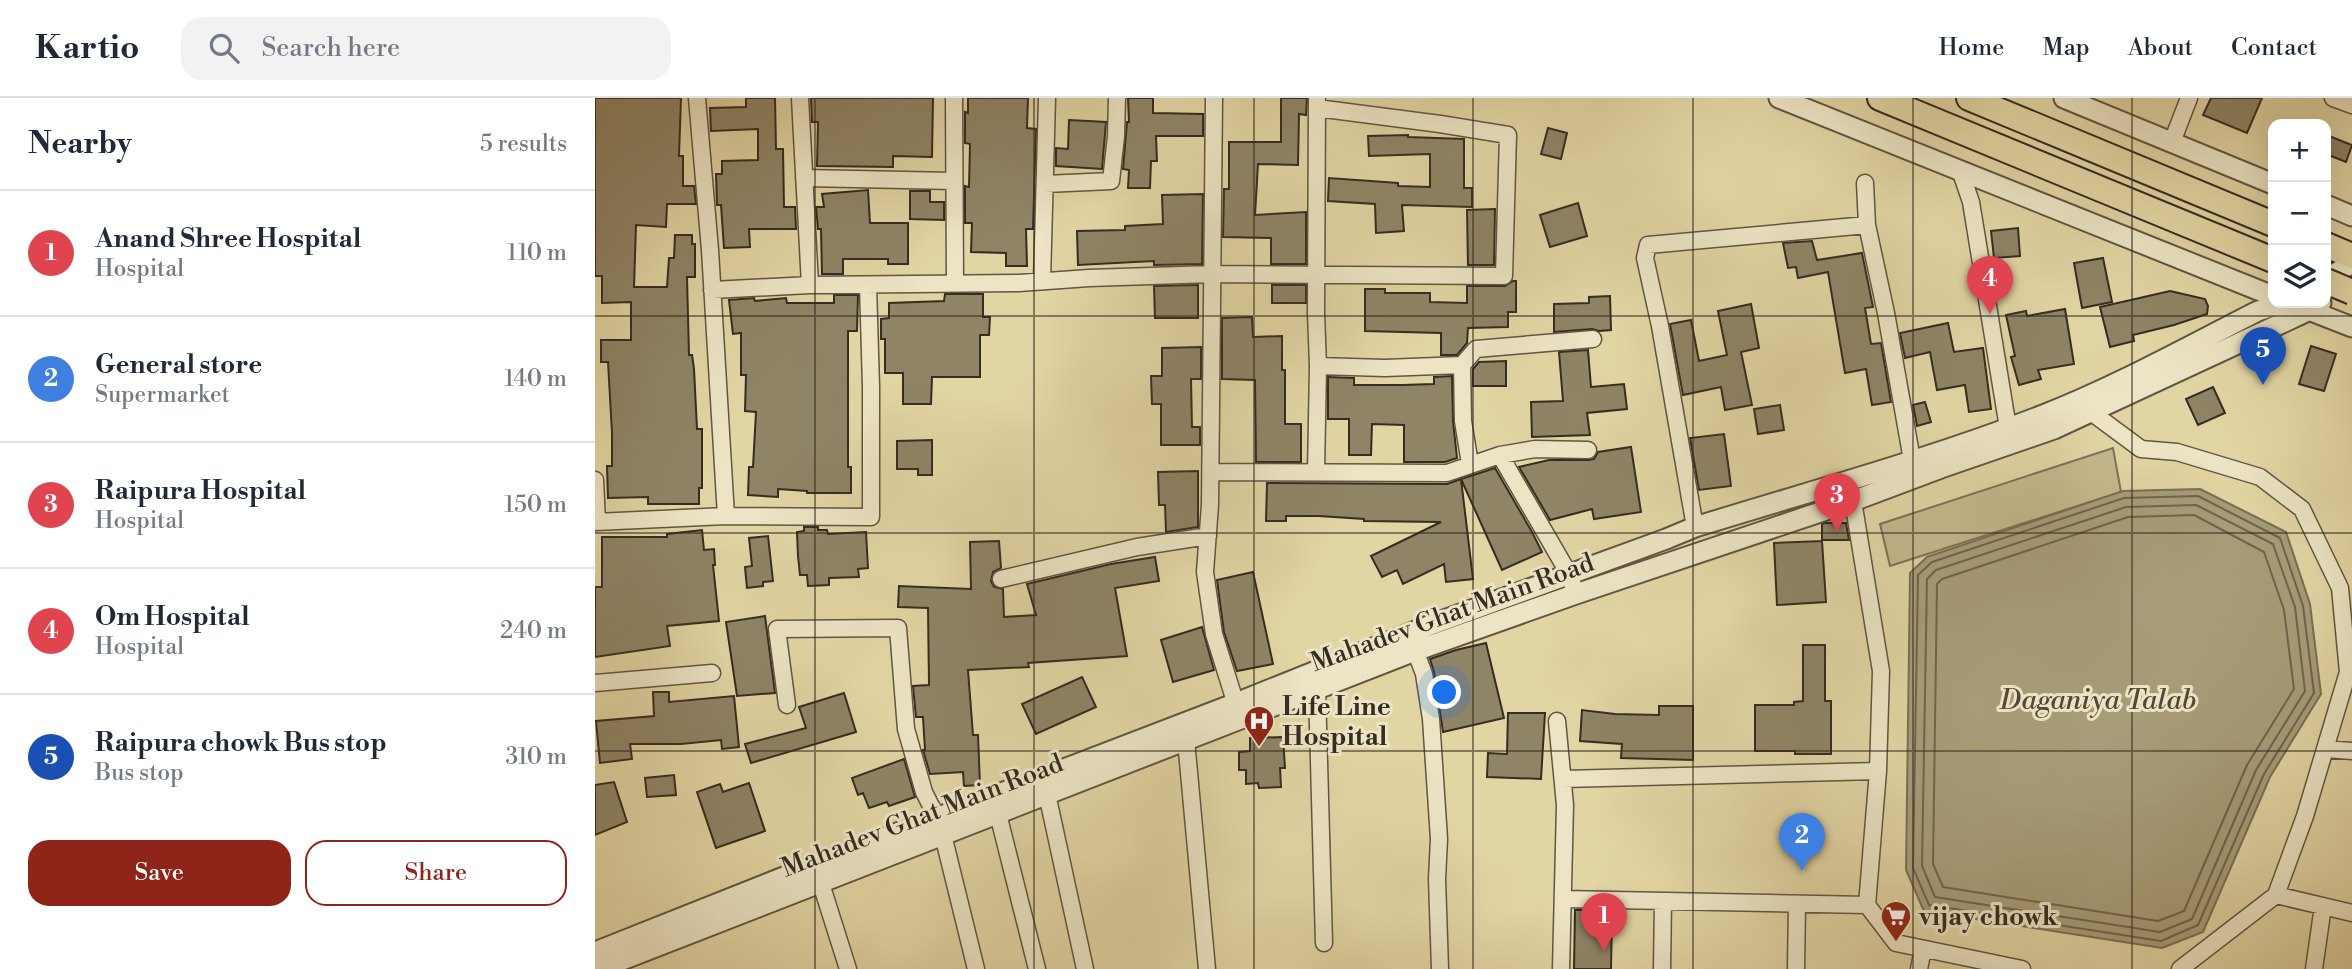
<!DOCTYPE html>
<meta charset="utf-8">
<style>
:root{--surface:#fff;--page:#f2f2f3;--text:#1f2937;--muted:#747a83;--line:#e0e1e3;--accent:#8f2418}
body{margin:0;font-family:"Libre Bodoni",serif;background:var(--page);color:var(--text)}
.controls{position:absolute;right:21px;top:21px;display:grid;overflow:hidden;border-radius:14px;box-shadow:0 7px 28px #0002}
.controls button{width:63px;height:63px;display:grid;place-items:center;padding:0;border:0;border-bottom:2px solid var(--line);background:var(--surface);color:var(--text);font:35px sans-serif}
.you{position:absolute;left:850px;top:595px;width:24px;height:24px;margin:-18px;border:5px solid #fff;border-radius:50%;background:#1a73e8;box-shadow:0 0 0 10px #1a73e833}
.badge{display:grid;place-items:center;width:46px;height:46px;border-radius:50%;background:var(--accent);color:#fff;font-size:23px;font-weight:700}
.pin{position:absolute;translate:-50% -58px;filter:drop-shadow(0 2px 4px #0008)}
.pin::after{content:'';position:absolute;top:37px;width:24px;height:21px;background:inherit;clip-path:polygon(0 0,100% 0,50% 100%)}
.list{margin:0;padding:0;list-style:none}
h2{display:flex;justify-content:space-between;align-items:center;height:91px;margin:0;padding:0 28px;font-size:30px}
h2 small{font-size:23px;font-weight:400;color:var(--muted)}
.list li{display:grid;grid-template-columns:46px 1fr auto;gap:21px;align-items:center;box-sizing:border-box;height:126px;padding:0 28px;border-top:2px solid var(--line)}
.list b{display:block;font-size:26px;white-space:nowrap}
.list p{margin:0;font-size:23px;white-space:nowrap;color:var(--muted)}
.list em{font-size:23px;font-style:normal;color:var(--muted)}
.actions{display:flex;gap:14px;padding:21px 28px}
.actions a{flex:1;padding:16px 0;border:2px solid var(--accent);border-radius:21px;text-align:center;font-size:24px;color:var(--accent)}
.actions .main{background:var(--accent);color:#fff}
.icon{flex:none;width:38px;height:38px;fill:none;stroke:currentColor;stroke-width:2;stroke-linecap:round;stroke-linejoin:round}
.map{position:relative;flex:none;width:1757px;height:871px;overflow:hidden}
header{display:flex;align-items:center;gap:42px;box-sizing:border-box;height:98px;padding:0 35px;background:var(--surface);border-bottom:2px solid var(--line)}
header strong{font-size:33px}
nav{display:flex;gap:38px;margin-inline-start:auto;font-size:24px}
.search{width:490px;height:63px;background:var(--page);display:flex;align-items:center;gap:18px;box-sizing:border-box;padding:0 24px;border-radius:21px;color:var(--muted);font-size:26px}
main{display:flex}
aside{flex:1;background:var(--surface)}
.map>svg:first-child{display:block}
.green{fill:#c5b88e;stroke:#7d7258;stroke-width:2}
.water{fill:#a79c78;stroke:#796f56;stroke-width:2}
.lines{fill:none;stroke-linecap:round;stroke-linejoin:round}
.shore{stroke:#6e644d;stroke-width:2}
.building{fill:#8f8466;stroke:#352c22;stroke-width:2}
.minor-casing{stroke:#605642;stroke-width:19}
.tertiary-casing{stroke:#605642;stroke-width:23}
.trunk-casing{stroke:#352c22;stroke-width:28}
.minor{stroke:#ece4c4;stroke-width:16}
.tertiary{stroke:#ece4c4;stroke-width:19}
.trunk{stroke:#e2d5a4;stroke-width:24}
.trunk-bridge-casing{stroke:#352c22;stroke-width:28;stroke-linecap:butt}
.trunk-bridge{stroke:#e2d5a4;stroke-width:24}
.grid{fill:none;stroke:#352c22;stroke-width:2;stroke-opacity:0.55}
.labels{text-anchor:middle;stroke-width:6;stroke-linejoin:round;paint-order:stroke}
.street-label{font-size:26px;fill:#352c22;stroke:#ece4c4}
.poi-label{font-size:26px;font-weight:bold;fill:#352c22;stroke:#ece4c4;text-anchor:start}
.water-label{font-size:28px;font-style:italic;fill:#524838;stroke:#ece4c4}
</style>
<header>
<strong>Kartio</strong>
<div class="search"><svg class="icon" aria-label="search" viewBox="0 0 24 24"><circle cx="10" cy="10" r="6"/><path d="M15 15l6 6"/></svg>Search here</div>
<nav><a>Home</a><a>Map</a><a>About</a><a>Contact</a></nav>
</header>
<main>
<aside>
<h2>Nearby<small>5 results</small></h2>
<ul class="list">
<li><span class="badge" style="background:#e0444e">1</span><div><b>Anand Shree Hospital</b><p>Hospital</p></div><em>110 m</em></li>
<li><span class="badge" style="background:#3f7fe0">2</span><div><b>General store</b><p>Supermarket</p></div><em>140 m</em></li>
<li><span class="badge" style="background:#e0444e">3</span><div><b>Raipura Hospital</b><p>Hospital</p></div><em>150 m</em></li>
<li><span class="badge" style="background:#e0444e">4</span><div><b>Om Hospital</b><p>Hospital</p></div><em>240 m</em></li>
<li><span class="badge" style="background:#1a4fb4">5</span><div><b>Raipura chowk Bus stop</b><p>Bus stop</p></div><em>310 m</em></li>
</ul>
<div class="actions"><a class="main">Save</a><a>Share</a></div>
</aside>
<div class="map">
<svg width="1757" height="871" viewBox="0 0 1757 871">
<rect width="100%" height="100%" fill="#e2d5a4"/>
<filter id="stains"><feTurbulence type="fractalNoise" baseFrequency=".00286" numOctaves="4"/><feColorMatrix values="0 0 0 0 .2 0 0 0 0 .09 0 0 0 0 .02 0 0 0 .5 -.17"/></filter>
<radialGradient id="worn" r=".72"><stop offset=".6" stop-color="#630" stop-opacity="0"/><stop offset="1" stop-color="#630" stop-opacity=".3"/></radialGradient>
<path class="green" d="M1518,350l8,44 -231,74 -10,-42z"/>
<path class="water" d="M1605,391l86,43 24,72 11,90 -51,83 -67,155 -41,16 -238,-37 -18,-41 4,-297 17,-16 196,-66z"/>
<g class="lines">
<path class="shore" d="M1603,398l82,42 23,68 11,87 -50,81 -66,151 -37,16 -232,-36 -16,-37 5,-293 14,-13 192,-64z
M1601,407l77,39 22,63 10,84 -49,79 -64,149 -32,13 -225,-35 -13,-31 5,-287 9,-9 190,-63z
M1599,417l70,37 20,58 10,79 -47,76 -63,146 -26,10 -215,-34 -10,-23 4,-280 5,-5 186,-62z"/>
</g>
<path class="building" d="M0,0h86l-2,58h4v30h11l2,18h-29l-1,23 -30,-2 -2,62h33l2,-29h5l1,-23h17v9h3v33h-8l2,78h3l2,14 3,60h5v59h-3v16h-51v-7l-40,1 -1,-32h5v-33l-4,-71h-7v-22h30v-38l-29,1v-27h-7z
M151,0h29l1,51h7l1,58h11l1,22h-47l1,18 -26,1 -3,-43h-4l-1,-31h6v-13l36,-1v-31l-47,2 -1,-23 36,-1z
M216,0h122l-1,59 -39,-1v11l-76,-1 1,-44h-6z
M373,0h60l-1,30 9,1 -3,100h-7l1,37h-21v-13l-35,-1 1,-29h-7v-37l4,1 1,-43 -5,-1v-31l3,1z
M533,0h25v15l50,1v22h-47l1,25h-6l-1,27h-22l1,-18 -6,-1 4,-47h2z
M686,0h26l-1,17 -7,-1 -1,51 -40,-1 -3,51 51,-3v52h-35v-26l-48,-1 1,-48h5v-47h52z
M1616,0h51l-15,35 -44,-18z
M474,22l37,2 -4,47 -46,-3v-18l12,1z
M953,30l19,5 -6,26 -20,-5z
M813,37v2l56,2v49h8v19l-70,-2 2,26 -28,2 -1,-29 -47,-3 1,-23 69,5v3l32,1v-33l-61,2 -1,-20z
M1734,38l23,9 -6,17 -20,-8v-9z
M273,92l2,33h38v41h-20v-5h-45v15h-21l-1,-45h-3l-2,-22h8l-2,-13z
M315,93h20v11h14v18l-34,-1z
M608,96l-1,70 -48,1v-4l-76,4 -1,-34 48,-1v-4l38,-2 -1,-29z
M983,105l9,33 -37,11 -10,-32z
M900,111l-1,56h-26l-1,-55z
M1423,130l2,28 -26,2 -3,-27z
M1217,143l5,19 45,-7 11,54 -8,1 6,36 10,-1 10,59 -19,3 -6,-36 -21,4 -17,-101 -30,6 -2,-11 -8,1 -5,-25z
M1508,160l9,44 -30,6 -8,-45z
M918,183h3v31h-8v15l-40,1 -1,15 -10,12h-16v-22l-76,-2v-42h20v4h45v9l37,1v-17h38z
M603,187v33h-43l-1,-32z
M677,187h34v18h-34z
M1575,193l35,8 3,7 -1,8 -33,11 -41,10 1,6 -24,6 -10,-40z
M350,196h38v23h7l-1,18h-9v42h-48l-1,27h-28v-31h-18v-34h-4v-20l8,-1v-15l55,-2z
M239,197h24l-1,36h-9v136h3v26h-44v-2l-29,-2v8l-30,-2 1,-28h4l3,-55 -11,-1 1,-36h-5v-42l-8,1 -4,-34 25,-2 1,3 31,-3 1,5h47z
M1015,198l1,34 -12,1 -7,-2 -38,3v-28l35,-1v-6z
M1156,206l8,44 -18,4 11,53 -27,5 -4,-23 -38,8 -13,-71 21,-4 8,41 28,-6 -9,-44z
M1470,211l9,55 -36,6 3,9 -22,6 -8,-28 4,-1 -9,-41 20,-4 1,5z
M657,219l1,20 29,-1v34h3v54h16v38h-45l-1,-82 -33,-1v-61z
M1353,225l6,29 29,-4 8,61 -22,3 -4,-27 -28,5 -7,-38 -25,6 -5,-25z
M1716,248l25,8 -12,37 -25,-7z
M606,249v32h-10l1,48h8v18h-39v-41h-9l-1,-28h11v-28z
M993,252l3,37 33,-3 3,25 -40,4 3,22 -58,2 -1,-35 32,-1 -4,-49z
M911,263v25h-33v-17l6,-7z
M857,278l1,45 4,37 -12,4h-41v-37l-32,-1 -1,31h-22v-36h-21v-42l26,1v7h48l32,-1v-7z
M1618,289l12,26 -27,12 -12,-26z
M1330,304l6,20 -14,4 -4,-21z
M1185,307l4,25 -26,4 -4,-25z
M1129,336l7,52 -32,4 -9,-52z
M337,342v35h-14v-6h-21v-28z
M1036,349l10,65 -47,7 -2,-10 -42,11 -31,-53 30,-7h39l6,-1 4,-7z
M900,370l37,64 10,20 -40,18 -41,-91z
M603,373v56l-32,5 -1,-27h-6l-1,-33z
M866,381l12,100 -27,3 -2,-18 -41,20 -6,-14 -15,7 -11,-21 70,-34 -77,-1v-2l-45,-3h-33v5h-20l1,-38 180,1z
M1230,425h21l3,17h-27v-16z
M209,429h14v3h9l1,4 38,-2 2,36 -10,1 1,8 -30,1v7l-21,1 -1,-11h-7l-2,-19 -1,-24 7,-1z
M107,432l2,20 10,-1 1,16h-2l6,56 -52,5 3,20 -75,11v-70h7v-50h65v-3z
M173,438l5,45 -10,1v4l-16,2 -2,-21 7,-1 -3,-28z
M404,443l2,27 -8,4 -2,9 3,6 9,2 1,28 32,-2 -9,-31 84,-20 44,-7 4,24 -44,7 12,68 -99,7 1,4 -61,3 5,65h5l2,50 -16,1 -1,-14 -33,2 -7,-24h2l-2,-33h-7l-3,-31 16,-1 -1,-77 -30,-1 1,-21 72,3 -1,-47z
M1227,443l4,61 -49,3 -3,-62z
M658,474l20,92 -36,7 -13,-39 -7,-52z
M170,518l10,77 -38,3 -11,-74z
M607,529l12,43 -41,12 -12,-42z
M891,545l18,75 -61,14 -9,-60 -4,-13 26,-9z
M1208,547h22v56h6v53h-36v-3h-40v-46h39v-3l9,-1z
M487,579l14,30 -60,27 -14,-30z
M58,594h16v10l65,-6 5,51 -17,2 -1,-9 -40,4h-51l2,15 -32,4 -4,-42 58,-5z
M249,595l12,39 -105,31 -6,-19 61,-16 -7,-21z
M1064,608h34v54l-72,-2 1,-14 -42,-3 2,-31 33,4 44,1z
M913,615h37l-4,66 -54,-2 1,-24 19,1z
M688,639l2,31h-5l1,19 -22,1 -1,-5 -12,1v-14h-7v-18l11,-1v-13z
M309,661l11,38 -26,9 -2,-4 -18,6 -6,-15 -5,2 -6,-17z
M79,677l2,20 -29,2 -2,-19z
M19,684l13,40 -32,13v-50z
M154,685l16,48 -49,17 -19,-56 23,-8 3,8z
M980,812h37l-1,59h-37z"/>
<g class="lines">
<g class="minor-casing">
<path id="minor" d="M102,0l13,152 16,266
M205,0l10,187
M359,0l1,186
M619,0l-4,407 -5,67 9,62 25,80
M1738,0l19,7
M1577,44l17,-44
M1365,72l11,32 37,226
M209,80l150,3
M1270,85l2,42 19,88 26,147
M450,86l66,-3 5,-45 1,-38
M447,182l5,-182
M117,192l98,-5 209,-2 70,-5 124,-4 291,2 4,-141 -68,-11 -123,-16
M723,268l67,2 77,-3
M1496,314l50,37 36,3 83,25 42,32 38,79 8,84 -43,144 -29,79 -96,74
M905,357l69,119 7,20
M875,366l-7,-43 -1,-56 14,-16 117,-10
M616,374l236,1 53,-18 35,-6 53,1
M721,374l2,-106 -2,-53 1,-213
M0,382l2,42
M1250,383l8,20 28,170 -3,100 -11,134 29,38 126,26
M0,424l131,-6 145,1v-130l-3,-102
M1100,429l-35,-201 -15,-68 3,-13 219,-20
M406,481l136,-32 71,-11
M817,544l12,32 7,45 8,120 -2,40 3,90
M0,585l117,-10
M722,591l7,254
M192,607l-10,-76 121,-1 8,101 18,63 13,26
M962,623l8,84 -4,164
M591,642l21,229
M1731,651l26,2
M968,681l315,-8
M452,696l38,175
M403,716l39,155
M348,737l33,134
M222,773l31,98
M1681,797l76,18
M968,801l304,6
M1067,871l1,-68
M1201,871l1,-65
M1324,871l4,-20
M1719,871l9,-63"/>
</g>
<g class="tertiary-casing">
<path id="tertiary" d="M1184,0l494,198
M1469,0l209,86
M1731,107l26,11
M1731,181l26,-16
M1706,209l51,20
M0,854l219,-87 422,-162 197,-79 233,-85 29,-12c116,-36 235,-68 348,-112 74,-29 144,-68 215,-104l26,-8
M4,871l816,-318 161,-57 277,-93 88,-33 113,-39 256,-119 11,-7"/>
</g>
<g class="trunk-casing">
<path id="trunk" d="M1285,0l393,162
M1374,0l304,126
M1731,147l26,11"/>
</g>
<use href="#minor" class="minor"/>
<use href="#tertiary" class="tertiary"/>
<use href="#trunk" class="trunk"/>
<g class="trunk-bridge-casing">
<path id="trunk-bridge" d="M1731,183l26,11"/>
</g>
<use href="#trunk-bridge" class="trunk-bridge"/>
</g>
<path class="grid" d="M220,0v871M439,0v871M659,0v871M878,0v871M1098,0v871M1318,0v871M1537,0v871M0,218h1757M0,435h1757M0,653h1757"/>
<defs>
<g id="hospital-pin" transform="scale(1.575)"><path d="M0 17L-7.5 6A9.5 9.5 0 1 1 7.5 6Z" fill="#8f2418" stroke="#ece4c4"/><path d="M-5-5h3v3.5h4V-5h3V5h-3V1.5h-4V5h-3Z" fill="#fff"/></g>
<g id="supermarket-pin" transform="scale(1.575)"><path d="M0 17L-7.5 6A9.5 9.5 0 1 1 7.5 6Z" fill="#8f2418" stroke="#ece4c4"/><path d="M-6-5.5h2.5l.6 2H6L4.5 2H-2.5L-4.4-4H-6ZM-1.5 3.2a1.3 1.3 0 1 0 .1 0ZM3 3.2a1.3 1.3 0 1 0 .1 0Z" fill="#fff"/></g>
</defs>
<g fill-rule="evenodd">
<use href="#hospital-pin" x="664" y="623"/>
<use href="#supermarket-pin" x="1301" y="818"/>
</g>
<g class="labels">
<g class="street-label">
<text transform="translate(857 514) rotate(-20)" y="9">Mahadev Ghat Main Road</text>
<text transform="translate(327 717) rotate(-21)" y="9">Mahadev Ghat Main Road</text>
</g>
<g class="poi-label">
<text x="687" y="617">Life Line<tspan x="687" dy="30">Hospital</tspan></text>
<text x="1324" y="827">vijay chowk</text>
</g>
<g class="water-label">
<text x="1503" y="611">Daganiya Talab</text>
</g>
</g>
<rect width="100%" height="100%" filter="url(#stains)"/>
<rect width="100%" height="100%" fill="url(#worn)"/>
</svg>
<div class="controls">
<button>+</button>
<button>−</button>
<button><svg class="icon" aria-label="layers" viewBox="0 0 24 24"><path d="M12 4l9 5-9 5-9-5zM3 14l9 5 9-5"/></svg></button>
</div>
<div class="you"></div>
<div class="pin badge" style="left:1009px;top:853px;background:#e0444e">1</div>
<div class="pin badge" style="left:1207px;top:773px;background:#3f7fe0">2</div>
<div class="pin badge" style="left:1242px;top:433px;background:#e0444e">3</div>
<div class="pin badge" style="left:1395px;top:216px;background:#e0444e">4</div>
<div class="pin badge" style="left:1668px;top:287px;background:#1a4fb4">5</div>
</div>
</main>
